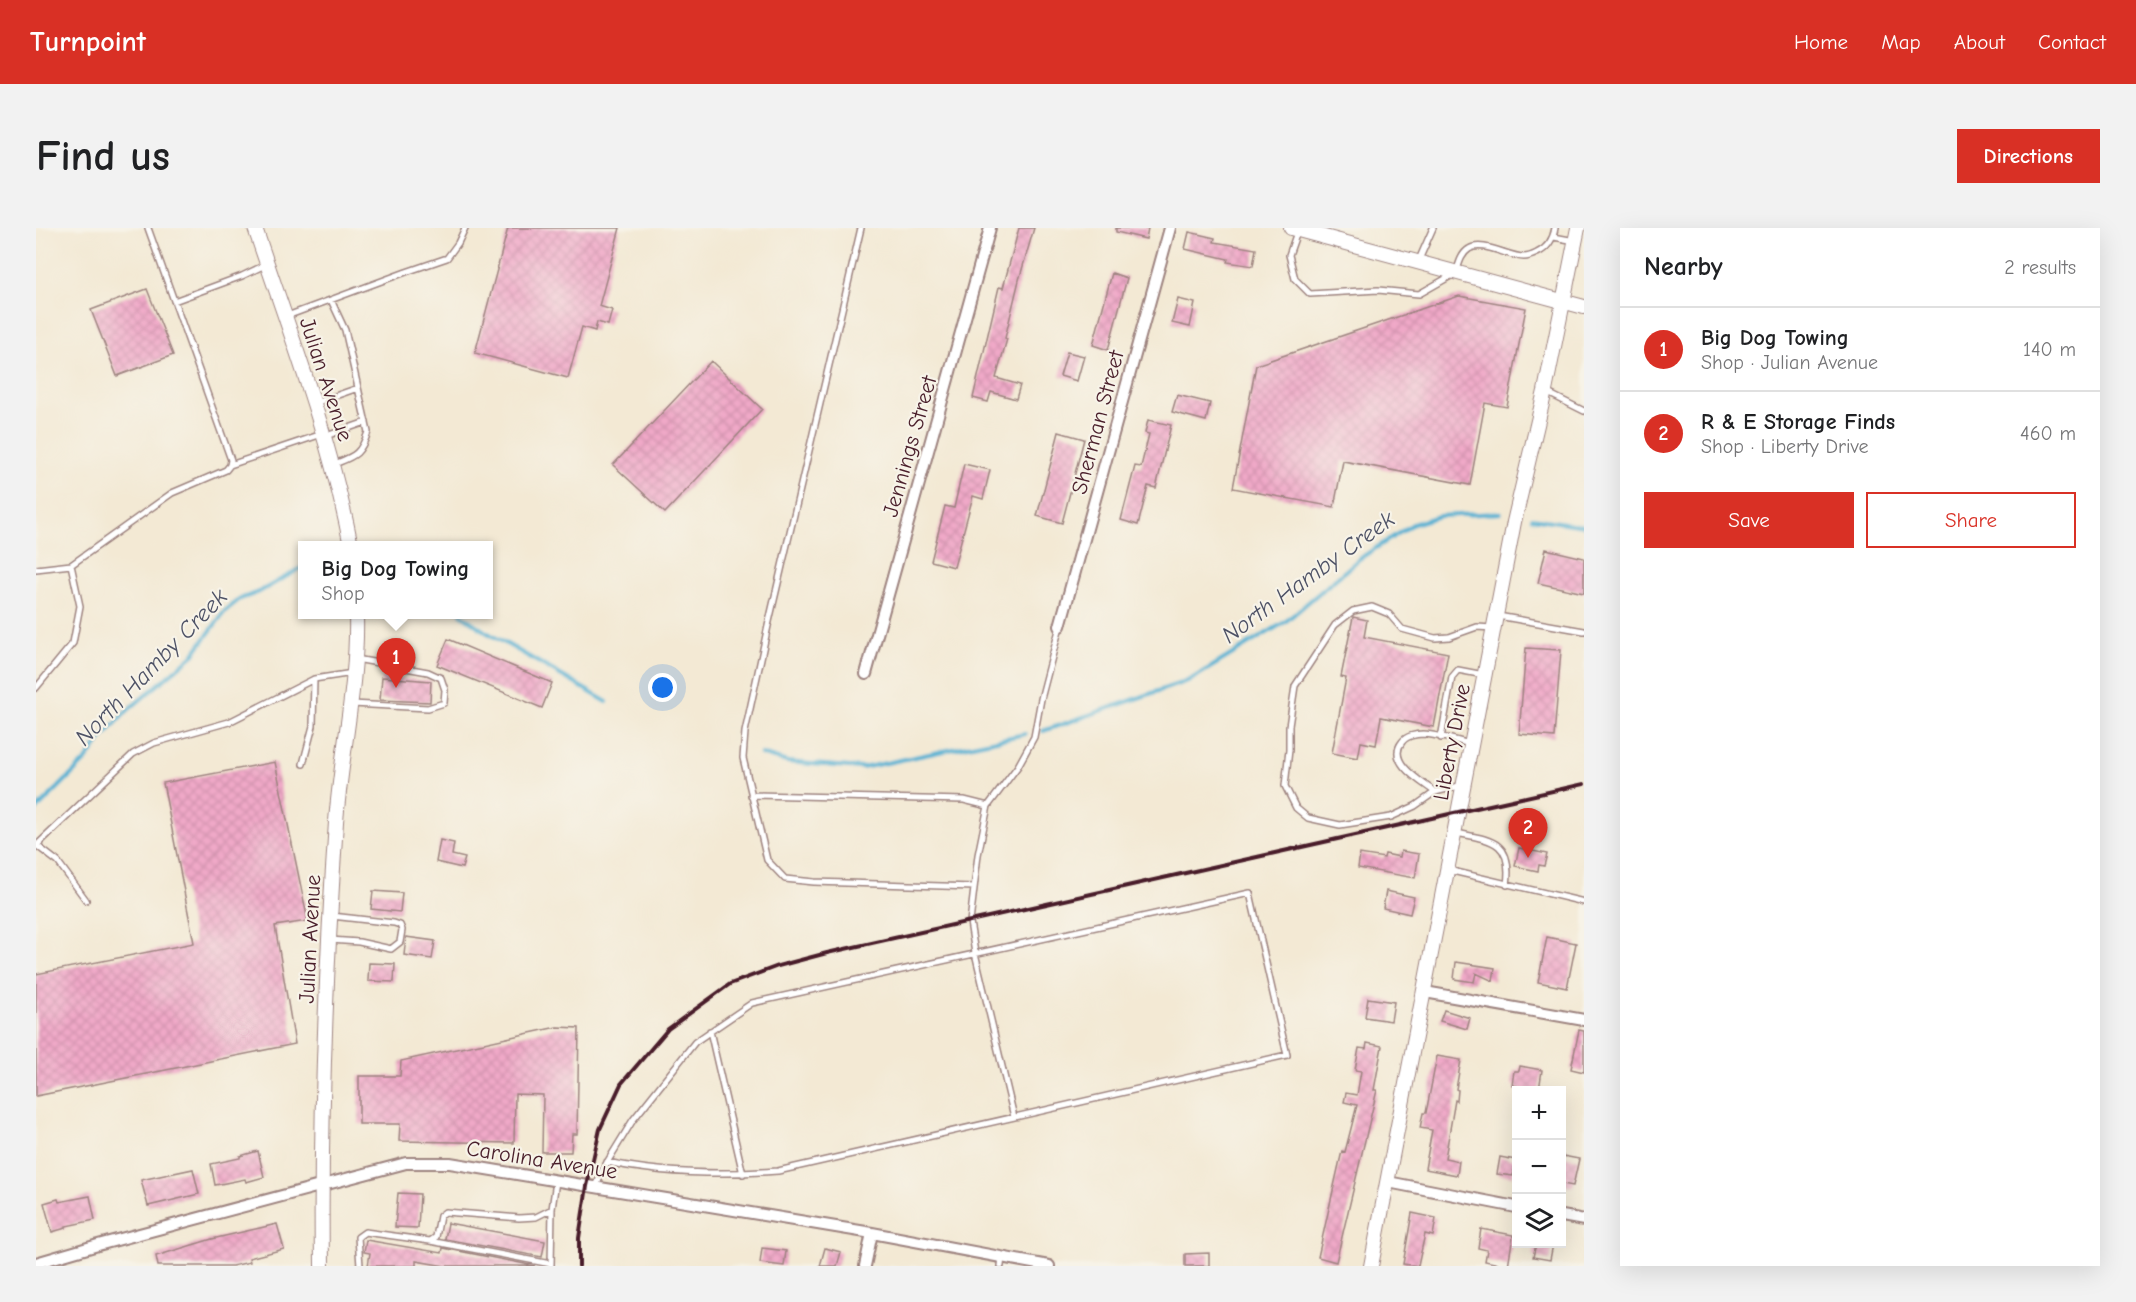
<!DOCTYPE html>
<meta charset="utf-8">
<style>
:root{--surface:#fff;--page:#f2f2f2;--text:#202124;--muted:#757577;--line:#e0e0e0;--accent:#d93025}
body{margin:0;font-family:"Comic Neue",sans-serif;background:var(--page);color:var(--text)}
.controls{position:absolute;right:18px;bottom:18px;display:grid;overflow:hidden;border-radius:0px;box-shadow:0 6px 24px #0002}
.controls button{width:54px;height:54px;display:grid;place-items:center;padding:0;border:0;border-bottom:2px solid var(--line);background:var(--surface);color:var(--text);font:30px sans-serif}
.you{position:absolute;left:627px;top:460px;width:21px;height:21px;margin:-15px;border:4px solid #fff;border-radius:50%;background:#1a73e8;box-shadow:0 0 0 9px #1a73e833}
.badge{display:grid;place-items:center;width:39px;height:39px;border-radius:50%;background:var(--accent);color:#fff;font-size:20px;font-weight:700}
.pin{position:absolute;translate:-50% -50px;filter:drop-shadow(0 2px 3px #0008)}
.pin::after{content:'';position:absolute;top:32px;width:21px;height:18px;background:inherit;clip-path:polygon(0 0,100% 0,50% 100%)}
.popup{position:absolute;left:262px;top:313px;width:195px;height:78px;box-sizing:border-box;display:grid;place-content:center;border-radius:0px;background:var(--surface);filter:drop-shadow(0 2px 4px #0005);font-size:20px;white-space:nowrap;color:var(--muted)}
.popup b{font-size:22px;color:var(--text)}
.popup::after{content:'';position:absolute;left:50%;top:100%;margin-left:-12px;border:12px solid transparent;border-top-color:var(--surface)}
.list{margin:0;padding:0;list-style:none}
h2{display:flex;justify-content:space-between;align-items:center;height:78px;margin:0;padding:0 24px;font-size:26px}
h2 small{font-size:20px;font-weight:400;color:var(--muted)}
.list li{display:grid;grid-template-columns:39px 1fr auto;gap:18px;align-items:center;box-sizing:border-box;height:84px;padding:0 24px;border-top:2px solid var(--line)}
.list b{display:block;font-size:22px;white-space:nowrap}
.list p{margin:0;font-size:20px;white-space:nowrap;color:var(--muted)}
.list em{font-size:20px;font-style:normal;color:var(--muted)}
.actions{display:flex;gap:12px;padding:18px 24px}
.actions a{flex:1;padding:14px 0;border:2px solid var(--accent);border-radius:0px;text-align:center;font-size:21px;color:var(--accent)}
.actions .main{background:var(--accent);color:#fff}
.icon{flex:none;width:33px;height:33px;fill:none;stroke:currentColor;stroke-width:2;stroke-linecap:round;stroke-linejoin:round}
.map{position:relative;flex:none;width:1548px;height:1038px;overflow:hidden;border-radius:0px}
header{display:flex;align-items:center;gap:36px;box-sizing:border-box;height:84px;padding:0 30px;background:var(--accent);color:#fff}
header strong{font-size:28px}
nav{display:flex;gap:33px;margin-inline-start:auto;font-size:21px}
.intro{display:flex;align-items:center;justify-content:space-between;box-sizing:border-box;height:144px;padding:0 36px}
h1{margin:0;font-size:42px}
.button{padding:15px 27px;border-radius:0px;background:var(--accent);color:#fff;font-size:21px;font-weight:700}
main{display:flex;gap:36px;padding:0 36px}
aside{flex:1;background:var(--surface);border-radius:0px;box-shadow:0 6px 24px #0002}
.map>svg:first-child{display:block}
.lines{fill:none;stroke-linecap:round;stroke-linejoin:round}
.stream{stroke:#55b1d3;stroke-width:4}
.building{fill:url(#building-cross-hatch)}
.service-casing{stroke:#9e8480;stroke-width:8}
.minor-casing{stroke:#9e8480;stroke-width:14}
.tertiary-casing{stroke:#9e8480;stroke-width:16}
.service{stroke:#fff;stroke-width:5}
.minor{stroke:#fff;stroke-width:10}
.tertiary{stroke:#fff;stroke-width:14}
.rail{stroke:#4a1f2b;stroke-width:4}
.labels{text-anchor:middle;stroke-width:4.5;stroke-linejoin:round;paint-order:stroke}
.street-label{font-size:22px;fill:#4a1f2b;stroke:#f7f3e8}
.water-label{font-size:24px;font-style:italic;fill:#4e5266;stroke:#f7f3e8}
</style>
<header>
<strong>Turnpoint</strong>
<nav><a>Home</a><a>Map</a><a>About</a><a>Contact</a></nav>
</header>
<div class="intro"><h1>Find us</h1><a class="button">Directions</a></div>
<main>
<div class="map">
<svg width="1548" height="1038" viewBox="0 0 1548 1038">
<defs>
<pattern id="building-cross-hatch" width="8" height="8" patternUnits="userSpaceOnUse" patternTransform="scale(1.5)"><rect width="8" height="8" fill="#f0a9c8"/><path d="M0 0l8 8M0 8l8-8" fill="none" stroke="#cf91ac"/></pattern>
</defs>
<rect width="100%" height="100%" fill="#f7f3e8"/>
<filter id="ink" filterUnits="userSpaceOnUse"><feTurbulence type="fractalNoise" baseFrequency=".0167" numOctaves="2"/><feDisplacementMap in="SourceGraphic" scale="12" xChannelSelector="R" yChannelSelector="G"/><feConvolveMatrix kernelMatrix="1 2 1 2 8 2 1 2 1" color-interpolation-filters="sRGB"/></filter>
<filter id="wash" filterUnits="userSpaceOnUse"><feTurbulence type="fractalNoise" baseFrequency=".008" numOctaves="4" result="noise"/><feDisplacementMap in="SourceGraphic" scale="24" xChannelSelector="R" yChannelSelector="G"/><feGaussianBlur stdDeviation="1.35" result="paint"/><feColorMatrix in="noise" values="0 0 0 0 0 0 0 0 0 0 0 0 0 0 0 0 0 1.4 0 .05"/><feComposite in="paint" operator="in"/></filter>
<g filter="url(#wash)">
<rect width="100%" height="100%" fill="#f3e9d4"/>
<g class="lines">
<path class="stream" d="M1496,290l52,8
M425,386l25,18 121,70
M1007,503l147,-51 95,-58 74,-63 54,-35 26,-8 61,-3
M725,526l26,8 75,6 163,-34
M0,582l51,-51 15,-21 26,-28 64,-54 33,-45 15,-12 19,-7 44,-25"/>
</g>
<g id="blocks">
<path class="building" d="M472,0h112l-21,78 13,4 -4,15 -11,-3 -2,9 -13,-4 -14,51 -93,-25z
M983,0h15l-15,52 -14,58 2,1 -11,39 24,7 -4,14 -25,-7 -3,10 -15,-4 26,-111 4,1z
M1080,0h32l-2,11 -30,-7z
M1153,4l26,6 -1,4 42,7 -3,17 -26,-4 1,-3 -43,-10z
M1076,45l15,5 -19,72 -15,-5z
M111,61l26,66 -56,21 -26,-66z
M1423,68l67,12 -19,99 -22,-4 -15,82 -127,-24 -9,46 -101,-19 23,-123z
M1142,71l17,4 -5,24 -18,-4z
M1031,124l17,4 -7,25 -17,-5z
M675,133l51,48 -97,104 -52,-48z
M1141,167l33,8 -4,18 -34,-9z
M1112,192l23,5 -15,63 -8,-2 -10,39 -17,-5 14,-54 6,1 8,-33 -4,-1z
M1023,204l25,7 -22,84 -25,-7z
M928,236l26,6 -7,29 -10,-3 -19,71 -23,-6 14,-55 9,2z
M1510,321l38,9v35l-46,-10z
M1317,389l14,3 -3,17 84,16 -14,74 -53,-10 -5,28 -15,-3 -3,16 -26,-5 14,-75 -5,-1z
M412,411l104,44 -10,25 -105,-43z
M1490,420l35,2 -7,87 -35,-3z
M346,449l49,4 -1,21 -50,-2z
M239,534l33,159 -33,5 20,118 -259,52v-122l158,-31 -31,-160z
M404,612l14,3 -2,12 13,3 -3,10 -26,-6z
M1483,620l28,6 -3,12 -5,-1 -1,6 -23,-5z
M1365,623l18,3 -4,24 -57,-10 2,-14 24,4 1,-4 15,3z
M337,663l29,2 -2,19 -29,-3z
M1350,663l28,6 -4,17 -27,-6z
M370,709l29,4 -3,18 -28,-4z
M1511,709l29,6 -9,45 -29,-6z
M1420,734l39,6 -2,13 -17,-8 -2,9 -20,-3z
M333,735l26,1 -1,18 -26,-1z
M1332,770l26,4 -3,19 -26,-4z
M1408,782l26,8 -3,11 -27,-8z
M521,799l22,1 -2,106h-5l-1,18h-29l1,-57 -28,-1 -1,49 -115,-2 1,-17h-41v-48h41l1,-15z
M1543,802l5,1v41l-13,-3z
M1331,815l15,3 -8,44h3l-41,172 -18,-5 24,-106 3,1 12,-47 -13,-3 2,-9 11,2 4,-24 -6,-1 4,-22 7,1z
M1401,828l24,4 -5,29 2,1 -1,11 -2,-1 -10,58 14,3 -2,14 -32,-6 7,-39 -12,-2 3,-15h3z
M1484,838l22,4 -3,20h-24l1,-4 -4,-1 2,-14h5z
M222,923l6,26 -18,5 -1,-3 -30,6 -4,-21 29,-6v-2z
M1527,928l16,3 -6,27 -11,-2z
M1464,929l16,3 -3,16 -16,-2z
M157,941l6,25 -51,12 -7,-26z
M362,965l22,1 -2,34 -23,-1z
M54,968l5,24 -29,6v2l-14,4 -8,-29 14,-4 1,3z
M1376,985l24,5 -3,18 -8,-2 -7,32 -15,-2z
M412,995l97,18 -3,16 -97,-18z
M241,996l7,25 -35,9 1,4 -18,4h-74l-2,-10 56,-17z
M1445,1001l32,6 -5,31 -23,-5 2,-11 -9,-2z
M330,1012l76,13 1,-5 92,18h-90l-29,-5v5h-48l2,-13 -6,-1z
M1500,1016h17l-3,16 -17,-3z
M726,1020l24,3 -2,15 -24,-3z
M789,1020l16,4 -4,14h-17z
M1173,1025v13h-24v-12z"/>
</g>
</g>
<g filter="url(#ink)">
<use href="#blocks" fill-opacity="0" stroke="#9e8480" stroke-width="1.5"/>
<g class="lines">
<g class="service-casing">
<path id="service" d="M825,0l-93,398 -23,106 -2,26 24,102 18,19 29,3 160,5
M1261,4l-8,23 6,24 15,15 68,-4 41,4 37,-21c3,-9 5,-19 13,-24 13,-9 40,8 55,8 4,0 9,-2 13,-4 11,-5 16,-13 18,-25
M1518,9l21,4
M1382,34l15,-34
M295,72l14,30 23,102c-8,24 -14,24 -36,33
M138,73l68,-25 23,-11
M251,88l119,-44 41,-14 11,-15 7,-15
M1510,164l38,19
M279,175l43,-15
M290,208l40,-14
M194,237l92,-31
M0,341l35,-4 101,-72 54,-23 4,-5 1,-5 -83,-232
M1462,388l86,15
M0,460l37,-45 7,-37 -9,-41
M316,476l76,4 16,-5 1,-13 -4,-12 -13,-6 -72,-13
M1405,510l11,-61 6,-7 26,5
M267,536l10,-38 1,-47
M1427,557l-28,7 -20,14 -24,11 -51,8 -32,-7 -12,-10 -11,-22 4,-36v-24l6,-40 40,-61 18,-14 19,-4 17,7 13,15 33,9 14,-1 28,-10 15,1
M1399,564c-13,-10 -49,-30 -33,-50 4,-6 14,-8 21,-8 16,1 32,6 47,10
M715,567l213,5 24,6
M1420,605c36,7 57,8 51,52
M0,617l22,17 28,38
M0,618l97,-92 21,-11 75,-21 85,-43 39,-6
M1412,642l136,32
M294,712l29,2 32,7 9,-7 2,-12 -2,-5 -6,-2 -62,-7
M674,803l33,143
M978,889l-39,-164 -5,-31 8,-67 10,-49 30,-40 16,-29 7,-38 19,-73
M560,959l7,-18 30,-49 62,-78 57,-39 498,-110 37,162 -509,116c-56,4 -116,3 -171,-9
M394,1013l121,23
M324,1038l-2,-29 7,-5 65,9 6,-4 4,-21 5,-4 74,6 17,-1 16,-8
M515,1038l1,-57 4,-28
M965,1038l1,-9"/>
</g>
<g class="minor-casing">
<path id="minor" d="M1024,398l110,-398
M830,446l124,-446
M1389,764l159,28
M1352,954l128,25
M1526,988l22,4
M0,1035l62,-18 308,-82h44l422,70 177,33
M829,1038l7,-33"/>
</g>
<g class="tertiary-casing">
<path id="tertiary" d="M219,0c35,105 75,209 96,318
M1255,0l293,79
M286,1038c-2,-148 4,-297 14,-444 5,-69 22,-138 20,-208
M1335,1038l143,-744 31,-131 33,-163"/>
</g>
<use href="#service" class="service"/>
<use href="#minor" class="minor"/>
<use href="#tertiary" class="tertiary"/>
<path class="rail" d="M543,1038v-28l8,-52 13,-57 21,-45 47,-55 62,-45 48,-18 49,-13 757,-169"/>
</g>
</g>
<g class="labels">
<g class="street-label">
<text transform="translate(291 151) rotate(72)" y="8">Julian Avenue</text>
<text transform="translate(1061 194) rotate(-75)" y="8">Sherman Street</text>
<text transform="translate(873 218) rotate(-74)" y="8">Jennings Street</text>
<text transform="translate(1415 514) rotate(-79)" y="8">Liberty Drive</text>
<text transform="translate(273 711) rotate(-87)" y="8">Julian Avenue</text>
<text transform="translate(506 931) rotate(9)" y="8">Carolina Avenue</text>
</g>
<g class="water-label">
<text transform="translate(1272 349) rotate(-36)" y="8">North Hamby Creek</text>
<text transform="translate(115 439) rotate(-46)" y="8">North Hamby Creek</text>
</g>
</g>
</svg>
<div class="controls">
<button>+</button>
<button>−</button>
<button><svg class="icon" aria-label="layers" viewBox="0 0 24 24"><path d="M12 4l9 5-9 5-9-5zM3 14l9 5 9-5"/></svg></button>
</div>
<div class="you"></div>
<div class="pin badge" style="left:360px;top:460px">1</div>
<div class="popup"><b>Big Dog Towing</b>Shop</div>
<div class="pin badge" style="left:1492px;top:630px">2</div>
</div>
<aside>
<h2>Nearby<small>2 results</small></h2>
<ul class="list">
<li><span class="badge">1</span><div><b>Big Dog Towing</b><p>Shop · Julian Avenue</p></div><em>140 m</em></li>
<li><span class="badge">2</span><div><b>R &amp; E Storage Finds</b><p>Shop · Liberty Drive</p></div><em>460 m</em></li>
</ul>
<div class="actions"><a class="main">Save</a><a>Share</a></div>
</aside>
</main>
